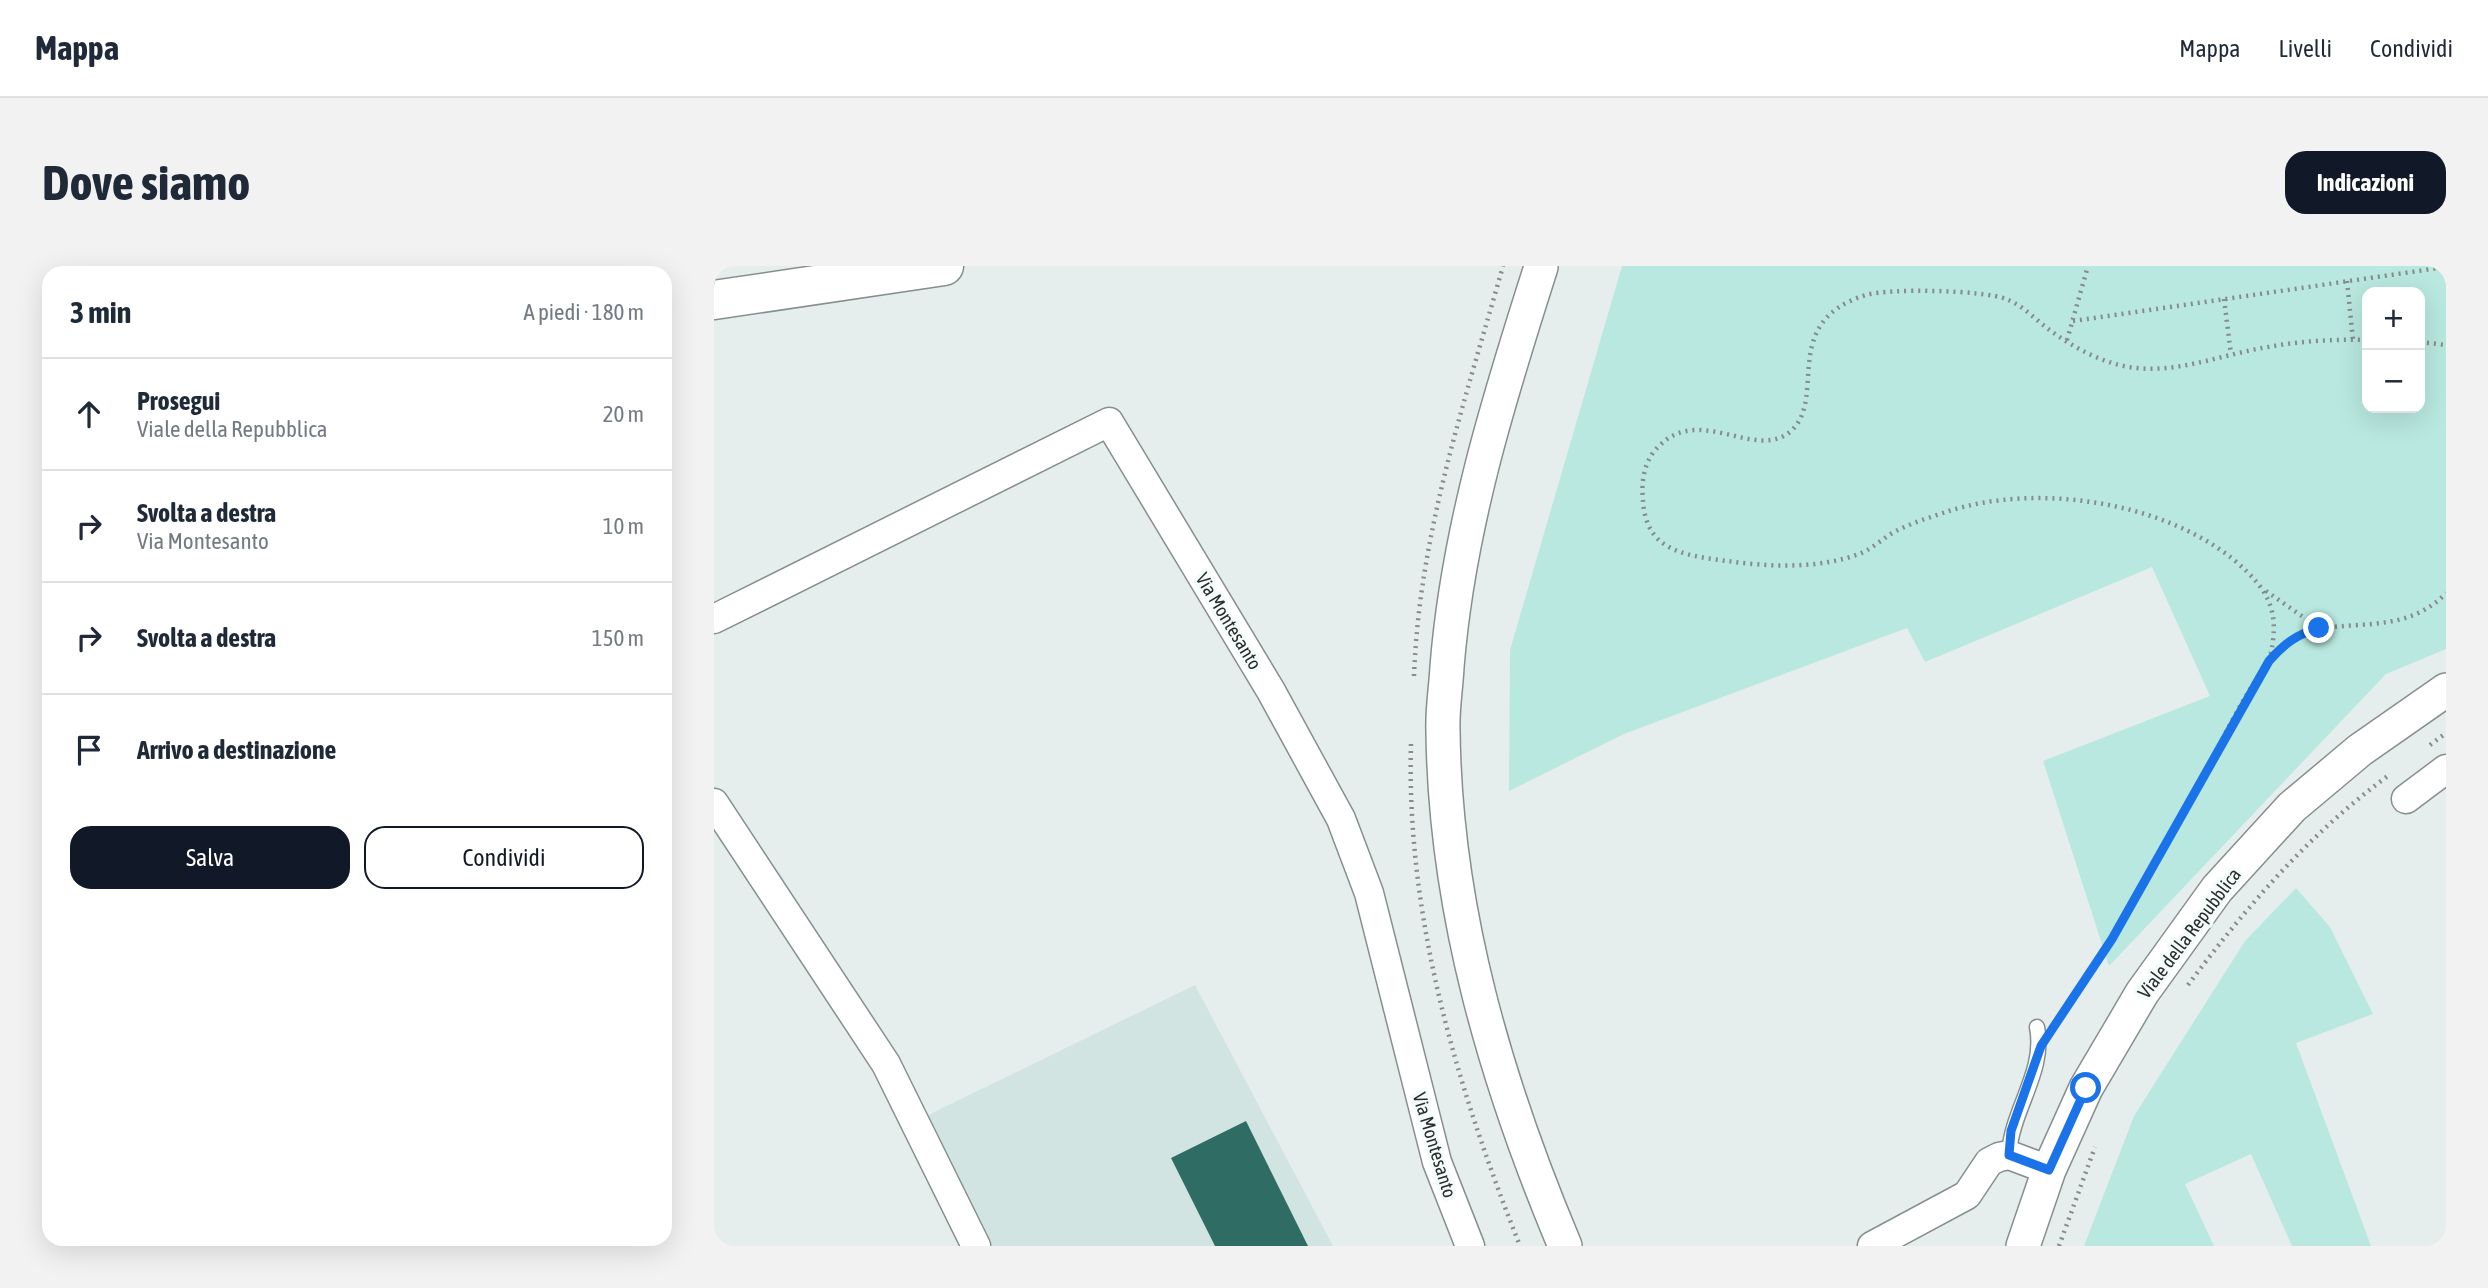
<!DOCTYPE html>
<html lang="it">
<meta charset="utf-8">
<style>
:root{--surface:#fff;--page:#f2f2f3;--text:#1f2937;--muted:#747a83;--line:#e0e1e3;--accent:#111827}
body{margin:0;font-family:"Asap Condensed",sans-serif;background:var(--page);color:var(--text)}
.controls{position:absolute;right:21px;top:21px;display:grid;overflow:hidden;border-radius:14px;box-shadow:0 7px 28px #0002}
.controls button{width:63px;height:63px;display:grid;place-items:center;padding:0;border:0;border-bottom:2px solid var(--line);background:var(--surface);color:var(--text);font:35px sans-serif}
.stop{position:absolute;width:21px;height:21px;margin:-16px;border:5px solid #1a73e8;border-radius:50%;background:#fff}
.stop.end{background:#1a73e8;border-color:#fff;box-shadow:0 2px 7px #0008}
.list{margin:0;padding:0;list-style:none}
h2{display:flex;justify-content:space-between;align-items:center;height:91px;margin:0;padding:0 28px;font-size:30px}
h2 small{font-size:23px;font-weight:400;color:var(--muted)}
.list li{display:grid;grid-template-columns:46px 1fr auto;gap:21px;align-items:center;box-sizing:border-box;height:112px;padding:0 28px;border-top:2px solid var(--line)}
.list b{display:block;font-size:26px;white-space:nowrap}
.list p{margin:0;font-size:23px;white-space:nowrap;color:var(--muted)}
.list em{font-size:23px;font-style:normal;color:var(--muted)}
.actions{display:flex;gap:14px;padding:21px 28px}
.actions a{flex:1;padding:16px 0;border:2px solid var(--accent);border-radius:21px;text-align:center;font-size:24px;color:var(--accent)}
.actions .main{background:var(--accent);color:#fff}
.icon{flex:none;width:38px;height:38px;fill:none;stroke:currentColor;stroke-width:2;stroke-linecap:round;stroke-linejoin:round}
.map{position:relative;flex:none;width:1732px;height:980px;overflow:hidden;border-radius:21px}
header{display:flex;align-items:center;gap:42px;box-sizing:border-box;height:98px;padding:0 35px;background:var(--surface);border-bottom:2px solid var(--line)}
header strong{font-size:33px}
nav{display:flex;gap:38px;margin-inline-start:auto;font-size:24px}
.intro{display:flex;align-items:center;justify-content:space-between;box-sizing:border-box;height:168px;padding:0 42px}
h1{margin:0;font-size:49px}
.button{padding:18px 32px;border-radius:21px;background:var(--accent);color:#fff;font-size:24px;font-weight:700}
main{display:flex;gap:42px;padding:0 42px}
aside{flex:1;background:var(--surface);border-radius:21px;box-shadow:0 7px 28px #0002}
.map>svg:first-child{display:block}
.built{fill:#d2e4e1}
.green{fill:#b8e8df;fill-rule:evenodd}
.building{fill:#2f6d64}
.lines{fill:none;stroke-linecap:round;stroke-linejoin:round}
.service-casing{stroke:#878f8e;stroke-width:17}
.minor-casing{stroke:#878f8e;stroke-width:31}
.tertiary-casing{stroke:#878f8e;stroke-width:36}
.motorway-casing{stroke:#878f8e;stroke-width:41}
.path{stroke:#868c8b;stroke-width:4.5;stroke-dasharray:2 5;stroke-linecap:butt}
.service{stroke:#fff;stroke-width:14}
.minor{stroke:#fff;stroke-width:28}
.tertiary{stroke:#fff;stroke-width:33}
.motorway{stroke:#fff;stroke-width:38}
.route{stroke:#1a73e8;stroke-width:9}
.labels{text-anchor:middle;stroke-width:7;stroke-linejoin:round;paint-order:stroke}
.street-label{font-size:19px;fill:#292c2b;stroke:#f3fcfa}
</style>
<header>
<strong>Mappa</strong>
<nav><a>Mappa</a><a>Livelli</a><a>Condividi</a></nav>
</header>
<div class="intro"><h1>Dove siamo</h1><a class="button">Indicazioni</a></div>
<main>
<aside>
<h2>3 min<small>A piedi · 180 m</small></h2>
<ul class="list">
<li><svg class="icon" aria-label="ahead" viewBox="0 0 24 24"><path d="M12 20V5M6 11l6-6 6 6"/></svg><div><b>Prosegui</b><p>Viale della Repubblica</p></div><em>20 m</em></li>
<li><svg class="icon" aria-label="right" viewBox="0 0 24 24"><path d="M7 20v-9h11M14 6l5 5-5 5"/></svg><div><b>Svolta a destra</b><p>Via Montesanto</p></div><em>10 m</em></li>
<li><svg class="icon" aria-label="right" viewBox="0 0 24 24"><path d="M7 20v-9h11M14 6l5 5-5 5"/></svg><div><b>Svolta a destra</b></div><em>150 m</em></li>
<li><svg class="icon" aria-label="arrive" viewBox="0 0 24 24"><path d="M6 21V4h12l-3 4 3 4H6"/></svg><div><b>Arrivo a destinazione</b></div></li>
</ul>
<div class="actions"><a class="main">Salva</a><a>Condividi</a></div>
</aside>
<div class="map">
<svg width="1732" height="980" viewBox="0 0 1732 980">
<rect width="100%" height="100%" fill="#e6eeed"/>
<path class="built" d="M481,719l138,261h-341l-64,-131z"/>
<path class="green" d="M908,0h824v383l-60,25 -277,292 -66,-205 167,-65 -58,-129 -227,95 -18,-34 -283,106 -115,57 1,-141zM1706,26v116h-53v-116z
M1582,622l34,39 43,87 -77,29 75,203h-79l-41,-92 -66,30 29,62h-130l50,-130 111,-175z"/>
<path class="building" d="M532,855l62,125h-93l-44,-88z"/>
<g class="lines">
<g class="service-casing">
<path id="service" d="M1295,889c2,-45 37,-83 28,-128"/>
</g>
<g class="minor-casing">
<path id="minor" d="M0,353l395,-197 162,269 70,128 28,74 68,269 33,84
M1692,533l40,-30
M0,537l172,261 90,182
M1158,980l95,-51 22,-33 10,-5 10,-2 40,15"/>
</g>
<g class="tertiary-casing">
<path id="tertiary" d="M827,1c-42,131 -83,262 -94,400 -1,21 -5,43 -4,64 2,179 53,351 122,515
M1309,980l26,-76 37,-82 56,-95 75,-104 75,-82 68,-57 86,-60"/>
</g>
<g class="motorway-casing">
<path id="motorway" d="M0,34l230,-34"/>
</g>
<path class="path" d="M1633,15l6,59
M1510,33l7,55
M1359,55l373,-54
M1353,74l21,-74
M1706,76l26,3
M1552,325l53,37
M1555,395c12,-47 2,-70 -35,-101 -72,-59 -198,-77 -285,-49 -18,6 -38,12 -55,21 -12,7 -22,17 -35,22 -40,15 -89,13 -132,7 -21,-3 -45,-5 -63,-17 -15,-10 -20,-27 -21,-43 -2,-20 1,-40 15,-54 42,-44 97,15 133,-16 37,-34 -13,-109 75,-136 23,-7 118,-5 140,4 16,6 28,19 41,29 24,18 52,34 82,39 45,8 94,-13 139,-20 33,-6 66,-8 99,-7
M700,410c5,-141 51,-275 89,-410
M697,478c-5,173 46,343 109,502
M1716,479l16,-12
M1474,719c59,-79 121,-151 201,-210
M1343,757c53,-78 99,-160 144,-243 21,-39 49,-100 79,-132 40,-41 116,-2 166,-55
M1345,980l36,-99"/>
<use href="#service" class="service"/>
<use href="#minor" class="minor"/>
<use href="#tertiary" class="tertiary"/>
<use href="#motorway" class="motorway"/>
</g>
<g class="lines">
<path class="route" d="M1372,822l-37,82 -40,-15 2,-24 30,-85 71,-107 157,-278c15,-17 28,-27 50,-33"/>
</g>
<g class="labels">
<g class="street-label">
<text transform="translate(515 355) rotate(59)" y="7">Via Montesanto</text>
<text transform="translate(1475 667) rotate(-53)" y="7">Viale della Repubblica</text>
<text transform="translate(721 879) rotate(73)" y="7">Via Montesanto</text>
</g>
</g>
</svg>
<div class="controls">
<button>+</button>
<button>−</button>
</div>
<div class="stop" style="left:1372px;top:822px"></div>
<div class="stop end" style="left:1605px;top:362px"></div>
</div>
</main>
